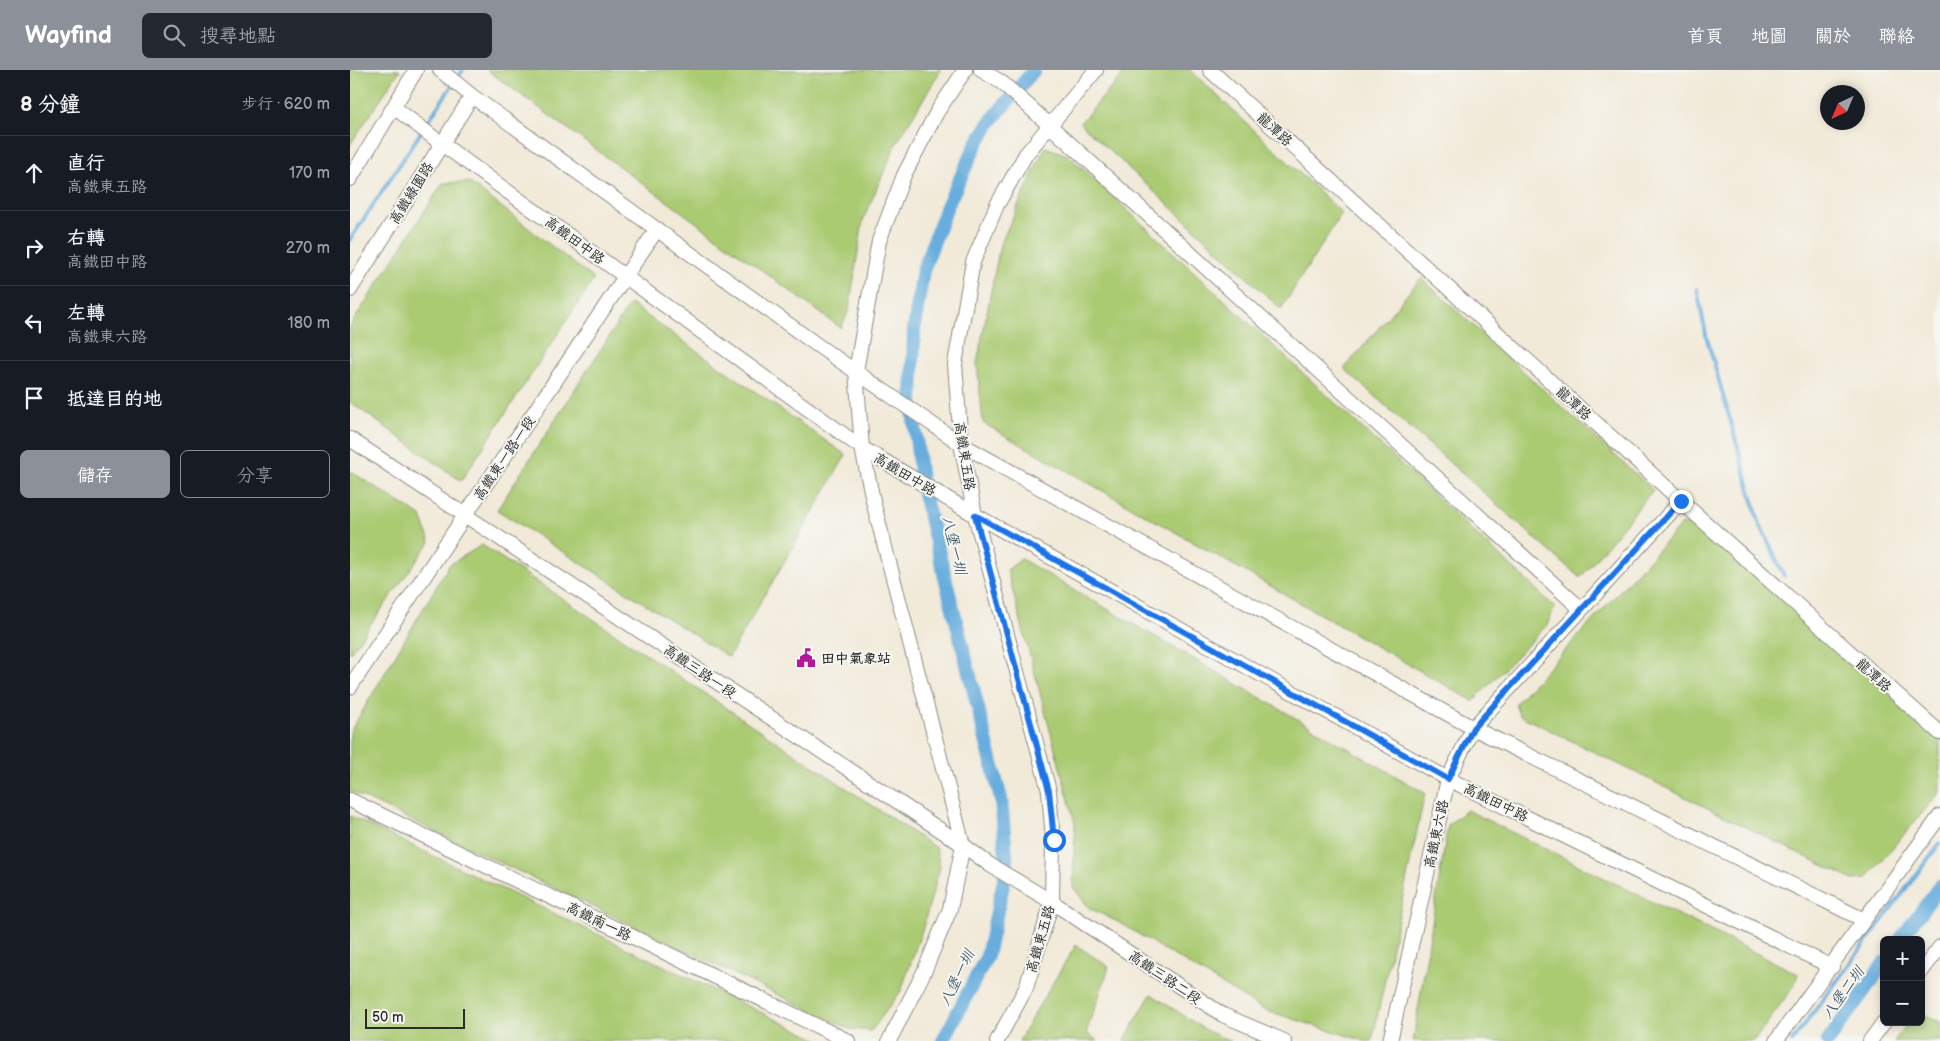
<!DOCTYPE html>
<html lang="zh-TW">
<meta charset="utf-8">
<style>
:root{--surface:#171b24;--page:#242831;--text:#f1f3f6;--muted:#9ea1a6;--line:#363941;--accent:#8c9099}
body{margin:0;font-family:"Balsamiq Sans","LXGW WenKai TC",sans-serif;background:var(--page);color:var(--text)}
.controls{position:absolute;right:15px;bottom:15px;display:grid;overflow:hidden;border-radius:8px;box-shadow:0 2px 8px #0003}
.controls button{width:45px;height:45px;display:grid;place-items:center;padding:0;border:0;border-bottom:1px solid var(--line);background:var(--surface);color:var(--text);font:25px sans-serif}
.compass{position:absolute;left:1470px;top:15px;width:45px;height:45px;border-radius:50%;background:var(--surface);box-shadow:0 2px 8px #0003;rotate:224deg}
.scale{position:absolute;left:15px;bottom:12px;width:100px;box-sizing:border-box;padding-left:5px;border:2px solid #2b2b2b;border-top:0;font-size:14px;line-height:18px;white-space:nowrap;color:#2b2b2b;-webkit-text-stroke:4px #f6f6f2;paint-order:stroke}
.stop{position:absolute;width:15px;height:15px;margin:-11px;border:4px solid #1a73e8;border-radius:50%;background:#fff}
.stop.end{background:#1a73e8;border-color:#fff;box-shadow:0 1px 5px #0008}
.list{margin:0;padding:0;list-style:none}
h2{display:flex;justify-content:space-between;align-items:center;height:65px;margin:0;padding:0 20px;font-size:21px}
h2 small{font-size:16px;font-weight:400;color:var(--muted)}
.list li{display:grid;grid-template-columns:32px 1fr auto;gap:15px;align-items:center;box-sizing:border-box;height:75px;padding:0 20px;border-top:1px solid var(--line)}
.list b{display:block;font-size:19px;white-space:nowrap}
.list p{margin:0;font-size:16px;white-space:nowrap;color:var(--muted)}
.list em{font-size:16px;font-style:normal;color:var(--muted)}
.actions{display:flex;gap:10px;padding:15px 20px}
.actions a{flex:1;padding:11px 0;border:1px solid var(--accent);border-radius:8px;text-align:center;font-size:18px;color:var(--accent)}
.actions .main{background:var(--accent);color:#fff}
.icon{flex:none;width:28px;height:28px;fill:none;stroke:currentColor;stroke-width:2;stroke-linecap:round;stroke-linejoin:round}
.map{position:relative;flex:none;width:1590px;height:971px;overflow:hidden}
header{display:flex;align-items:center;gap:30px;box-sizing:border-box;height:70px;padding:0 25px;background:var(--accent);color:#fff}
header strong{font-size:24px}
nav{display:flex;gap:28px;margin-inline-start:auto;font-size:18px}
.search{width:350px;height:45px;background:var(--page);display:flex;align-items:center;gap:12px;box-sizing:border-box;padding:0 18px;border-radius:8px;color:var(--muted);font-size:19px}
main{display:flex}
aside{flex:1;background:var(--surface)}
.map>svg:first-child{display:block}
.grass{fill:#abcb73;stroke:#6b7b4f}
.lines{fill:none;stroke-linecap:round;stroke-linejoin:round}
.stream{stroke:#67addd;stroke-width:4}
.canal{stroke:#67addd;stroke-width:14}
.minor-casing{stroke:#8e8a82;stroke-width:16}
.minor{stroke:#fff;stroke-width:14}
.route{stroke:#1a73e8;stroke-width:6}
.labels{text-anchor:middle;stroke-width:4;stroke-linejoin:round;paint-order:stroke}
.street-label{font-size:14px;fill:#2b2b2b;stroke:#f6f6f2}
.poi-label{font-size:14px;font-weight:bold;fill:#2b2b2b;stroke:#f6f6f2;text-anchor:start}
.water-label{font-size:15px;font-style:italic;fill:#405869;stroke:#f6f6f2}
</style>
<header>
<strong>Wayfind</strong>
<div class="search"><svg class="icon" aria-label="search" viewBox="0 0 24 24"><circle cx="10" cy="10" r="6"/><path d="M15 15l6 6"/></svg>搜尋地點</div>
<nav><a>首頁</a><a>地圖</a><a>關於</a><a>聯絡</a></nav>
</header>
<main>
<aside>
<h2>8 分鐘<small>步行 · 620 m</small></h2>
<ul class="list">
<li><svg class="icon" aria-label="ahead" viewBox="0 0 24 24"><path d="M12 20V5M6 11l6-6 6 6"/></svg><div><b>直行</b><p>高鐵東五路</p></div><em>170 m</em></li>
<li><svg class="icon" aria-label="right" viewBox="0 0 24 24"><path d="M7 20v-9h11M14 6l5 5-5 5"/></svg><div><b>右轉</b><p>高鐵田中路</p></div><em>270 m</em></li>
<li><svg class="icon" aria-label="left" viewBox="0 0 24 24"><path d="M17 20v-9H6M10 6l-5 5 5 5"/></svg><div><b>左轉</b><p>高鐵東六路</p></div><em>180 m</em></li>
<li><svg class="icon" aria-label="arrive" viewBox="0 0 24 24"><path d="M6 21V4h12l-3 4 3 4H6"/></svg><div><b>抵達目的地</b></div></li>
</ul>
<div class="actions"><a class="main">儲存</a><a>分享</a></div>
</aside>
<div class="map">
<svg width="1590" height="971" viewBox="0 0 1590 971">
<rect width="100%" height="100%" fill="#f6f6f2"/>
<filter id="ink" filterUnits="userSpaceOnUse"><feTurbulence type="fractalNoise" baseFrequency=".02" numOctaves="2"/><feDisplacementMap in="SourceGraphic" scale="10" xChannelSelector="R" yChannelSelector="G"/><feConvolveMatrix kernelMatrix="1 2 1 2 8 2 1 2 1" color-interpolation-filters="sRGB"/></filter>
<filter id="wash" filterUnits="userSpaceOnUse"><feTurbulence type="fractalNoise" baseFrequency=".0096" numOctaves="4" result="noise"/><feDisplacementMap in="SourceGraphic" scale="20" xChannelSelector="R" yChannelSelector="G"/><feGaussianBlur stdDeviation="1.12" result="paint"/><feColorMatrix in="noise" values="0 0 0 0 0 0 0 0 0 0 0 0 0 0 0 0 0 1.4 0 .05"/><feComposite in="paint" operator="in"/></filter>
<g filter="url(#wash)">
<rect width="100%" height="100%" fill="#f2ead9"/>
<path class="grass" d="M0,0h50l-50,75z
M137,0h454l-45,74 -33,76 -14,90 -8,18z
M777,0h63l152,143 -61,96 -201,-186z
M695,77l23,8 487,452 -8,18 -74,76 -490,-278 -6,-60 23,-118z
M119,112l125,97 -133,202 -111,-79v-76l93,-143z
M1071,208l232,212 -73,88 -236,-209z
M280,234l216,151 -117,202 -232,-147z
M0,401l71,45 9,26 -80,111z
M1332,454l18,1 240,214v53l-74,87 -13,1 -334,-165 -4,-11z
M132,475l454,303 4,19 -17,60 -22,64 -30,40 -21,-2 -500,-238v-59l99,-167z
M671,489l404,234 -53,248h-7l-101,-31 -144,-87 -31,-15 -16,-21 2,-64 -68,-253z
M1117,740l331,164 -4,12 -40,55h-341l35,-216z
M0,746l471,225h-471z
M726,875l33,22 -23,66 12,8h-79l15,-27z
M801,924l56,37 24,10h-107z
M1571,944l19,8v19h-46l15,-19h12z"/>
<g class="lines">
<path class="stream" d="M107,9l6,-9
M75,56l28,-42
M0,170l71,-108
M1347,219l9,46 53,187 25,54
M1442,971l148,-198"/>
<path class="canal" d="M1550,870l40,-54
M593,971l44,-85 20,-89 -6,-68 -80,-317 -9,-82 2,-70 9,-60 24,-64 30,-63 14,-22 43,-51
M1478,971l56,-78"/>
</g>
</g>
<g filter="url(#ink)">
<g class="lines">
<g class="minor-casing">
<path id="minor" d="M90,0l32,26 345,249 144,99 512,284 391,192
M631,0l20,12 23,20 557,507
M860,0l471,431 259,232
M45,38l47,36 420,304 113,67 473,264 384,188
M0,109l66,-109
M0,220l122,-194
M0,369l613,406 27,20 62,37 171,113 61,26
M0,617l307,-458
M0,730l498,241
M1571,902l19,-25
M539,971l35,-69 26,-63 13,-64 -89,-340 -12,-57 -6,-77 23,-130 25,-66 33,-63 28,-42
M647,971l29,-53 26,-86 1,-62 -4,-49 -74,-276 -14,-71 -6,-80 18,-102 24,-57 29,-51 70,-84
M1040,971l58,-262 25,-51 208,-227
M1426,971l164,-225
M1520,971l14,-19"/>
</g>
<use href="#minor" class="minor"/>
</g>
</g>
<g class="lines" filter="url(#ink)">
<path class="route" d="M704,770l-5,-49 -74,-276 473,264 25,-51 208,-227"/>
</g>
<defs>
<g id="civic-bare" transform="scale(1.5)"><path d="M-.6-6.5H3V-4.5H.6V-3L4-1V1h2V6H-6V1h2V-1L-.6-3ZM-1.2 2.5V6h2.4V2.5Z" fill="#b5179e" stroke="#f6f6f2" stroke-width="2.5" paint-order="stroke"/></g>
</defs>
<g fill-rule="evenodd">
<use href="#civic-bare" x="456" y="588"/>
</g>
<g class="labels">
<g class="street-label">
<text transform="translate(925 59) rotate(42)" y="5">龍潭路</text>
<text transform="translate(61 123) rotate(-58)" y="5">高鐵綠園路</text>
<text transform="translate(225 170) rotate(36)" y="5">高鐵田中路</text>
<text transform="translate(1224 333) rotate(42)" y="5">龍潭路</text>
<text transform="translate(615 386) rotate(81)" y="5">高鐵東五路</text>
<text transform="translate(154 388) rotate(-56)" y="5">高鐵東一路一段</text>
<text transform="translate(555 404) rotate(31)" y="5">高鐵田中路</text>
<text transform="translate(350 601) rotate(34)" y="5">高鐵三路一段</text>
<text transform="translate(1524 605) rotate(42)" y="5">龍潭路</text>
<text transform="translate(1146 732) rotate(26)" y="5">高鐵田中路</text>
<text transform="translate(1086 764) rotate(-78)" y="5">高鐵東六路</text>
<text transform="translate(249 851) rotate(26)" y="5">高鐵南一路</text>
<text transform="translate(690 869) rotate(-74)" y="5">高鐵東五路</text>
<text transform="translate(815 907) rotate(34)" y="5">高鐵三路二段</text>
</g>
<g class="poi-label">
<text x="471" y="593">田中氣象站</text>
</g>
<g class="water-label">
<text transform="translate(604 475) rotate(76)" y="5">八堡一圳</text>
<text transform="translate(607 908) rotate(-64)" y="5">八堡一圳</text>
<text transform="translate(1493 923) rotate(-54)" y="5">八堡二圳</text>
</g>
</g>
</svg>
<div class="controls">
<button>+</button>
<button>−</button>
</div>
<svg class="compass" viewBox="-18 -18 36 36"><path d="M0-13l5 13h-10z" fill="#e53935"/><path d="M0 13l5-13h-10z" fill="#9ea1a6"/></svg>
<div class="scale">50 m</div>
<div class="stop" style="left:704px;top:770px"></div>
<div class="stop end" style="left:1331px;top:431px"></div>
</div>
</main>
